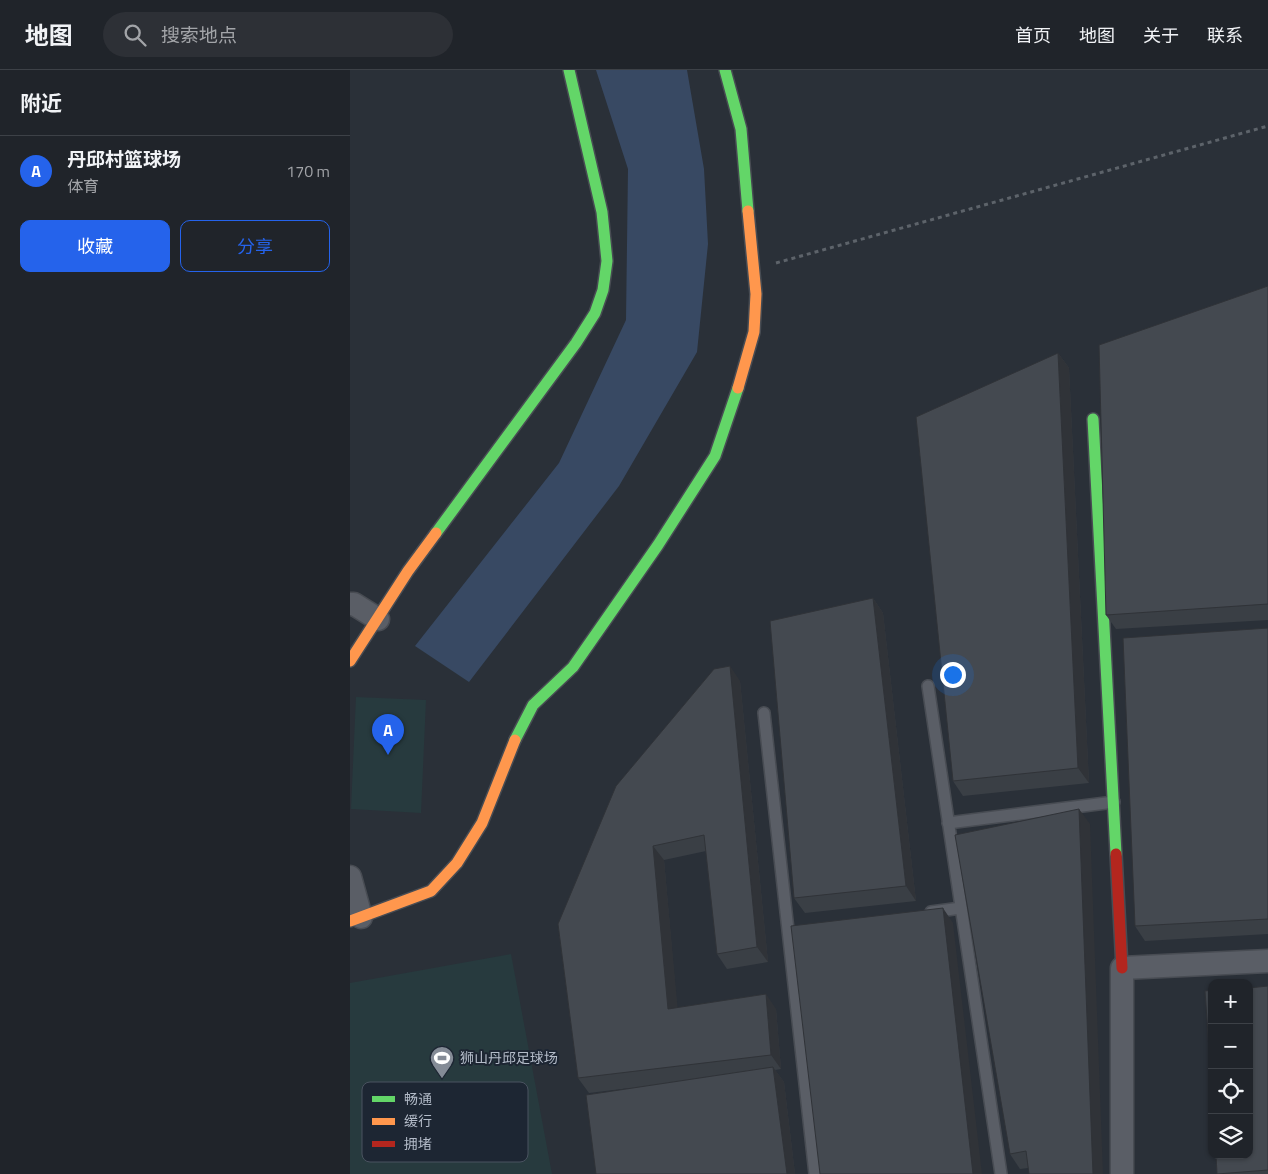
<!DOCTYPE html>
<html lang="zh">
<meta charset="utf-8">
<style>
:root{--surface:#20242a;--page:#2d3036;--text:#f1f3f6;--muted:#a2a4a8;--line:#3d4147;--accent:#2563eb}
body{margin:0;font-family:"Titillium Web","Noto Sans SC",sans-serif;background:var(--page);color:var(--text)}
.controls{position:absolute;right:15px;bottom:15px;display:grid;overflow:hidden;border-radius:10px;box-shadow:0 1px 4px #0004}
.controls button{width:45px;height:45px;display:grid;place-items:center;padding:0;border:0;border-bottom:1px solid var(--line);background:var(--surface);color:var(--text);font:25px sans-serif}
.you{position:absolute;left:602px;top:604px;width:18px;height:18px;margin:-12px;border:4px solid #fff;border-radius:50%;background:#1a73e8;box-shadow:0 0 0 8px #1a73e833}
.badge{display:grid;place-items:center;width:32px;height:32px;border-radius:50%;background:var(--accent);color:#fff;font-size:16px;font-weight:700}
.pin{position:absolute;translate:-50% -41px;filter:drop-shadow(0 1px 2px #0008)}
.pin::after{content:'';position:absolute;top:26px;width:18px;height:15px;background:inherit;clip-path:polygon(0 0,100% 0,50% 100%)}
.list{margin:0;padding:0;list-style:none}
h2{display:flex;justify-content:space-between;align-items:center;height:65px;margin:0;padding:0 20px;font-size:21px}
h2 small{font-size:16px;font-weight:400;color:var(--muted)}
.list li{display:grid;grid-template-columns:32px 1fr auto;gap:15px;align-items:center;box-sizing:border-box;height:70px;padding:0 20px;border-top:1px solid var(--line)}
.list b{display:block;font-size:19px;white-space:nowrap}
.list p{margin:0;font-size:16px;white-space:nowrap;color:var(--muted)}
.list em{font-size:16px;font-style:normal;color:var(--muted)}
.actions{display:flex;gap:10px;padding:15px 20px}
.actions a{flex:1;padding:11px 0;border:1px solid var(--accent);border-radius:10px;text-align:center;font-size:18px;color:var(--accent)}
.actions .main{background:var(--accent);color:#fff}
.icon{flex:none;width:28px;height:28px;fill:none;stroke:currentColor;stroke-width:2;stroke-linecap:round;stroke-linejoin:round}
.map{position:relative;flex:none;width:918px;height:1104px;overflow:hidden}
header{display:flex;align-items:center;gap:30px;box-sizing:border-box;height:70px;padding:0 25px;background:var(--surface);border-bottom:1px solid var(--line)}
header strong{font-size:24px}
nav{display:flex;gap:28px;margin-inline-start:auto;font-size:18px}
.search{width:350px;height:45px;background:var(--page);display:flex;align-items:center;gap:12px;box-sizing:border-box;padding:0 18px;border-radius:28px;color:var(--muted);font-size:19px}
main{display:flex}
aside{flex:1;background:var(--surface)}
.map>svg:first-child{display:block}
.green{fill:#273a3e}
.water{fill:#384963}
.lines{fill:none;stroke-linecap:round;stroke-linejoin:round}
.lane-casing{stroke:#484c53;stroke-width:14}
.street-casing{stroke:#484c53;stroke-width:25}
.fast-casing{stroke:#484c53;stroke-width:14}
.slow-casing{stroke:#484c53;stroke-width:14}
.jam-casing{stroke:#484c53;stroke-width:14}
.path{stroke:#5d636a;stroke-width:3;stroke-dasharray:4 4;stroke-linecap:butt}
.lane{stroke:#5a5e66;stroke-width:11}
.street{stroke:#5a5e66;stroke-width:22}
.fast{stroke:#63d668;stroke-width:11}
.slow{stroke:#ff974d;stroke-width:11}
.jam{stroke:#b3261e;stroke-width:11}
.wall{fill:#3a3f45}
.shaded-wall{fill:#303338}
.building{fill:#444950;stroke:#303338}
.labels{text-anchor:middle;stroke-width:4;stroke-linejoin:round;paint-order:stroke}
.poi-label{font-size:14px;fill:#b4bcc9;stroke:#1d2633;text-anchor:start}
.key{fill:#1d2633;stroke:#4a5360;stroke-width:1}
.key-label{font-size:14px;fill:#b4bcc9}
</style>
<header>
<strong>地图</strong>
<div class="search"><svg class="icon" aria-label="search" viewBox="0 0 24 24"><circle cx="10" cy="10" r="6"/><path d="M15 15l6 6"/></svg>搜索地点</div>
<nav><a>首页</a><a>地图</a><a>关于</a><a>联系</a></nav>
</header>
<main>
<aside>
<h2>附近<small></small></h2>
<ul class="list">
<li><span class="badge">A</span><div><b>丹邱村篮球场</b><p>体育</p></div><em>170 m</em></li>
</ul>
<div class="actions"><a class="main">收藏</a><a>分享</a></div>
</aside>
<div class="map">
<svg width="918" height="1104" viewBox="0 0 918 1104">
<rect width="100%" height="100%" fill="#2a3038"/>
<path class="green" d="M6,627l70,3 -5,113 -70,-4z
M161,884l41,220h-202v-191z"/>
<path class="water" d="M246,0h91l17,99 4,75 -11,108 -78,134 -150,196 -54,-36 144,-183 67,-143 2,-151z"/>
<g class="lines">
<g class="lane-casing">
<path id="lane" d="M578,616l73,488
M414,643l51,461
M598,753l166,-21
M581,842l30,-4"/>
</g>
<g class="street-casing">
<path id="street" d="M0,534h4l24,15
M0,807l11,40
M772,1104v-206l146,-7"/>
</g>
<g class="fast-casing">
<path id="fast" d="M375,0l16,59 7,82
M743,349l23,435
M86,463l140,-190 19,-30 8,-23 4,-29 -5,-49 -33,-142
M165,670l18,-35 40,-38 85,-122 57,-89 23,-68"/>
</g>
<g class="slow-casing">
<path id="slow" d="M388,318l16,-56 2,-38 -8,-83
M0,591l58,-90 28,-38
M0,851l81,-30 26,-28 25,-40 33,-83"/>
</g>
<g class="jam-casing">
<path id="jam" d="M766,784l6,114"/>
</g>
<path class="path" d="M426,193l492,-137"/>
<use href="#lane" class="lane"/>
<use href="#street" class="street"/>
<use href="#fast" class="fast"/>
<use href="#slow" class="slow"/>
<use href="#jam" class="jam"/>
</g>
<path class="wall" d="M918,216v334l-152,9 -10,-14z
M708,283l11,15 20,415 -126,13 -10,-15z
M523,528l10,15 33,288 -111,12 -11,-15z
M918,558v306l-123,7 -10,-15z
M390,611l28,281 -41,7 -10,-15 -11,-103 -42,9 13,147 99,2 5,60 -6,1 9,12 11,92h-199l34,-86 -41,5 -11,-15 -20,-154z
M740,754l-62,344 -8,1 -10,-15z
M918,916v188h-51z"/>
<path class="shaded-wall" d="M708,283l11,15 20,415 -11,-15z
M523,528l10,15 33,288 -10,-15z
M380,596l10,15 28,281 -11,-15z
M729,739l11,15 13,350h-10z
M303,776l11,14 15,163 -11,-14z
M593,838l10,15 29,251h-9z
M416,924l10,15 5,60 -10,-14z
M423,997l11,15 11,92h-8z"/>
<path class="building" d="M918,216v318l-162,11 -7,-270z
M708,283l20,415 -125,13 -37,-364z
M523,528l33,288 -112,12 -24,-277z
M918,558v291l-133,7 -12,-288z
M380,596l27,281 -40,7 -13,-119 -51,11 15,163 98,-15 5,61 -193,23 -20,-154 58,-138 98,-117z
M729,739l14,365h-64l-3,-23 -16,3 -55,-319z
M593,838l30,266h-153l-29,-248z
M918,916v184l-51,4 -1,-19h33v-167z
M862,920v102l-7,-101z
M423,997l14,107h-191l-10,-79z"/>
<defs>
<g id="stadium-pin" transform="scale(1.25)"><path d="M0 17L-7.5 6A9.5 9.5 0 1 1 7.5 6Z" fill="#848b96" stroke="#1d2633"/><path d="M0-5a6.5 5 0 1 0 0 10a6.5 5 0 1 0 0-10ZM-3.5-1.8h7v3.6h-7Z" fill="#fff"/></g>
</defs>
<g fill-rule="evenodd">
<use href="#stadium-pin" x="92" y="988"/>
</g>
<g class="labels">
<g class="poi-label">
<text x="110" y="993">狮山丹邱足球场</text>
</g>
</g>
<rect x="12" y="1012" width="166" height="80" rx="8" class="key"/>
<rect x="22" y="1026" width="23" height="6" fill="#63d668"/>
<rect x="22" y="1048" width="23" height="7" fill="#ff974d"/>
<rect x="22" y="1071" width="23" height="6" fill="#b3261e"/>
<g class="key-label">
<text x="54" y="1034">畅通</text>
<text x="54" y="1056">缓行</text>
<text x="54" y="1079">拥堵</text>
</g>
</svg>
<div class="controls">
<button>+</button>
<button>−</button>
<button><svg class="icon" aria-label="locate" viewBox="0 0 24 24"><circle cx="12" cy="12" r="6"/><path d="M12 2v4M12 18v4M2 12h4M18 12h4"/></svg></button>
<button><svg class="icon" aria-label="layers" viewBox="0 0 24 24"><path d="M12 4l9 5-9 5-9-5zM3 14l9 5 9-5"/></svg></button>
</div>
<div class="you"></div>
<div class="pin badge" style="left:38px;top:685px">A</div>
</div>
</main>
